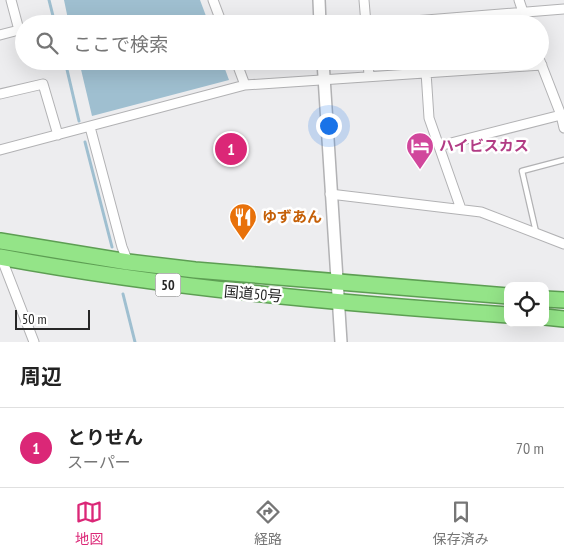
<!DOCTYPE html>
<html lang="ja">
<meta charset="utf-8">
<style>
:root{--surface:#fff;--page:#f2f2f2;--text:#222;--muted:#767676;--line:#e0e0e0;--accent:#db2777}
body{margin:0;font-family:"PT Sans Narrow","Noto Sans JP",sans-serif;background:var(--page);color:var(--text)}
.controls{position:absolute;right:15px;bottom:15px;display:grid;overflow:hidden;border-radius:10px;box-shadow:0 5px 20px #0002}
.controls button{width:45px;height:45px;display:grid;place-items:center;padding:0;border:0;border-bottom:1px solid var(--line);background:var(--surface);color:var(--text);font:25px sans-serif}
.scale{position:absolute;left:15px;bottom:12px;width:75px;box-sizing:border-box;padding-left:5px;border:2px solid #272727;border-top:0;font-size:14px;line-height:18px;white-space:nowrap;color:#272727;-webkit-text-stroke:4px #fff;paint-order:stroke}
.you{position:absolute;left:328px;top:125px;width:18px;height:18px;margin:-12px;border:4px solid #fff;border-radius:50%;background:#1a73e8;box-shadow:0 0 0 8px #1a73e833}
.badge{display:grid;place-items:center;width:32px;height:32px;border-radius:50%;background:var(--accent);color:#fff;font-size:16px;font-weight:700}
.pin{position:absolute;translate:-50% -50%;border:2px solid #fff;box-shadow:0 1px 5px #0006}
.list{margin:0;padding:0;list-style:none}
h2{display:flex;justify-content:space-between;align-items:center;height:65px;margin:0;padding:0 20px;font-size:21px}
h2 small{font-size:16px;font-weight:400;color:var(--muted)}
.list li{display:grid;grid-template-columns:32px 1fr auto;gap:15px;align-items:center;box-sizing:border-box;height:80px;padding:0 20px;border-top:1px solid var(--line)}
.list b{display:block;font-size:19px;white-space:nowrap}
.list p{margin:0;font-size:16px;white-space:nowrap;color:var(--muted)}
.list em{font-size:16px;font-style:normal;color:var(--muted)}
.icon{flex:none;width:28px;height:28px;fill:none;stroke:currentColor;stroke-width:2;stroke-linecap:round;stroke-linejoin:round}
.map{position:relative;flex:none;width:564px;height:342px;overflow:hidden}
.search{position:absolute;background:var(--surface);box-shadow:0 5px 20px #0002;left:15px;right:15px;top:15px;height:55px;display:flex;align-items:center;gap:12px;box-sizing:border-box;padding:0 18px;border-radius:28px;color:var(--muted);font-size:19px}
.sheet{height:145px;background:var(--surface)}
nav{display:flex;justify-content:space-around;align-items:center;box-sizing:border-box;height:70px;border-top:1px solid var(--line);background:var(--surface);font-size:14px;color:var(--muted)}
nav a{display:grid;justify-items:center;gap:2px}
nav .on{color:var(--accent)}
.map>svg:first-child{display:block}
.water{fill:#9fbfd0}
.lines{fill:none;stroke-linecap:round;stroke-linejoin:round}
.stream{stroke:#9fbfd0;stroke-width:3}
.service-casing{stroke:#b2b2b4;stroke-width:7}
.minor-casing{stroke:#b2b2b4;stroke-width:11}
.tertiary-casing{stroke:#b2b2b4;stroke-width:14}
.trunk-casing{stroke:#5d9e53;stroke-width:18}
.service{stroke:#fff;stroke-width:4.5}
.minor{stroke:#fff;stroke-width:9}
.tertiary{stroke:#fff;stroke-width:11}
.trunk{stroke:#94e488;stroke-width:15}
.labels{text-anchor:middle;stroke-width:5;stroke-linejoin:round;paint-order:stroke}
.shield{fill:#fff;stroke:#686868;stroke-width:1}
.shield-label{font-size:14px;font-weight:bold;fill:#272727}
.hotel-label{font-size:15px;font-weight:bold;fill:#b23c85;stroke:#fff;text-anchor:start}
.food-label{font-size:15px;font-weight:bold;fill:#c56008;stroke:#fff;text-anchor:start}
.street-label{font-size:15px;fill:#272727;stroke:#fff}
</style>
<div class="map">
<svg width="564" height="342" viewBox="0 0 564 342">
<rect width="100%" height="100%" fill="#ededef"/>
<path class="water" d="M64,0h136l9,24h-140z
M79,61h143l7,19 -137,36z"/>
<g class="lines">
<path class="stream" d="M49,0l6,24
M65,61l14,60
M85,142l27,105
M123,294l12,48"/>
<g class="service-casing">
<path id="service" d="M536,232l-14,-61 42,-11"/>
</g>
<g class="minor-casing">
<path id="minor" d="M213,0l9,24
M364,0l2,24
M519,0l8,24
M376,24l188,-15
M0,35l19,-5 -8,-30
M236,61l9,24
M368,61l1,15
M540,61l21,54 3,13
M426,72l3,46 32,91
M0,94l43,-10 15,51
M90,127l32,120 6,15
M439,146l122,-31
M0,150l245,-65 297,-20
M330,194l151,18 83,32
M1,257l33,85"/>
</g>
<g class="tertiary-casing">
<path id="tertiary" d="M319,0l1,24
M323,61l18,281"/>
</g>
<g class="trunk-casing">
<path id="trunk" d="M0,241l128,21 67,8 313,26
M0,257c168,31 337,46 508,58
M545,299l19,1
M545,317l19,2"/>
</g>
<use href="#service" class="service"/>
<use href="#minor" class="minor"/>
<use href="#tertiary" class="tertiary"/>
<use href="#trunk" class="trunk"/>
</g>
<defs>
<g id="hotel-pin" transform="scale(1.4375)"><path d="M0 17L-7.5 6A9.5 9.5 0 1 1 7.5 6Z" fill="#d1479c" stroke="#fff"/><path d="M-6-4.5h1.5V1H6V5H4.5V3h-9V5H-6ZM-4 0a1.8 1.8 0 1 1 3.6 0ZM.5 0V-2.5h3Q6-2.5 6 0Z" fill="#fff"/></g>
<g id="restaurant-pin" transform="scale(1.4375)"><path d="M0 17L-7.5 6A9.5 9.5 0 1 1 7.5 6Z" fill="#e8710a" stroke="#fff"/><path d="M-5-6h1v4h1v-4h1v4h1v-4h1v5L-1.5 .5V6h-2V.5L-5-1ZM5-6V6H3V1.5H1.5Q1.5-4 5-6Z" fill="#fff"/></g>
</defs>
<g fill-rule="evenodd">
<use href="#hotel-pin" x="420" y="146"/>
<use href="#restaurant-pin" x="243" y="217"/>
</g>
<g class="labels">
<rect class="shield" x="155.5" y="273.5" width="25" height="23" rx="4"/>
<g class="shield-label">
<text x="168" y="290">50</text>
</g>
<g class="hotel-label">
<text x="439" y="151">ハイビスカス</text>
</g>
<g class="food-label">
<text x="262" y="222">ゆずあん</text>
</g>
<g class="street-label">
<text transform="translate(253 294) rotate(5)" y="5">国道50号</text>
</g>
</g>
</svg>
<div class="controls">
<button><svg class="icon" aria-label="locate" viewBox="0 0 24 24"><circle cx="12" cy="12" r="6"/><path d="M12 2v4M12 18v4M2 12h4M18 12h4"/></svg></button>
</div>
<div class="scale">50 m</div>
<div class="you"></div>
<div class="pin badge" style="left:231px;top:149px">1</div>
<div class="search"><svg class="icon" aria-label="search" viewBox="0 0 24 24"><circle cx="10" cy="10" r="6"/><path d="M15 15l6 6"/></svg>ここで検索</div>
</div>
<section class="sheet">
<h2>周辺<small></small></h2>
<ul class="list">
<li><span class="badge">1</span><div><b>とりせん</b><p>スーパー</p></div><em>70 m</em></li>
</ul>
</section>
<nav>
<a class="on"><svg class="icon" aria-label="map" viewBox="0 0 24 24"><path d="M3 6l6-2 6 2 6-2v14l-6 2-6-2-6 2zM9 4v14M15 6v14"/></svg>地図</a>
<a><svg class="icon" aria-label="directions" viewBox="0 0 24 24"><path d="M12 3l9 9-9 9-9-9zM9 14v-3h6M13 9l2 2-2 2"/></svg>経路</a>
<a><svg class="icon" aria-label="saved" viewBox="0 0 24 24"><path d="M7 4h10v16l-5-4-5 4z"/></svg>保存済み</a>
</nav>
